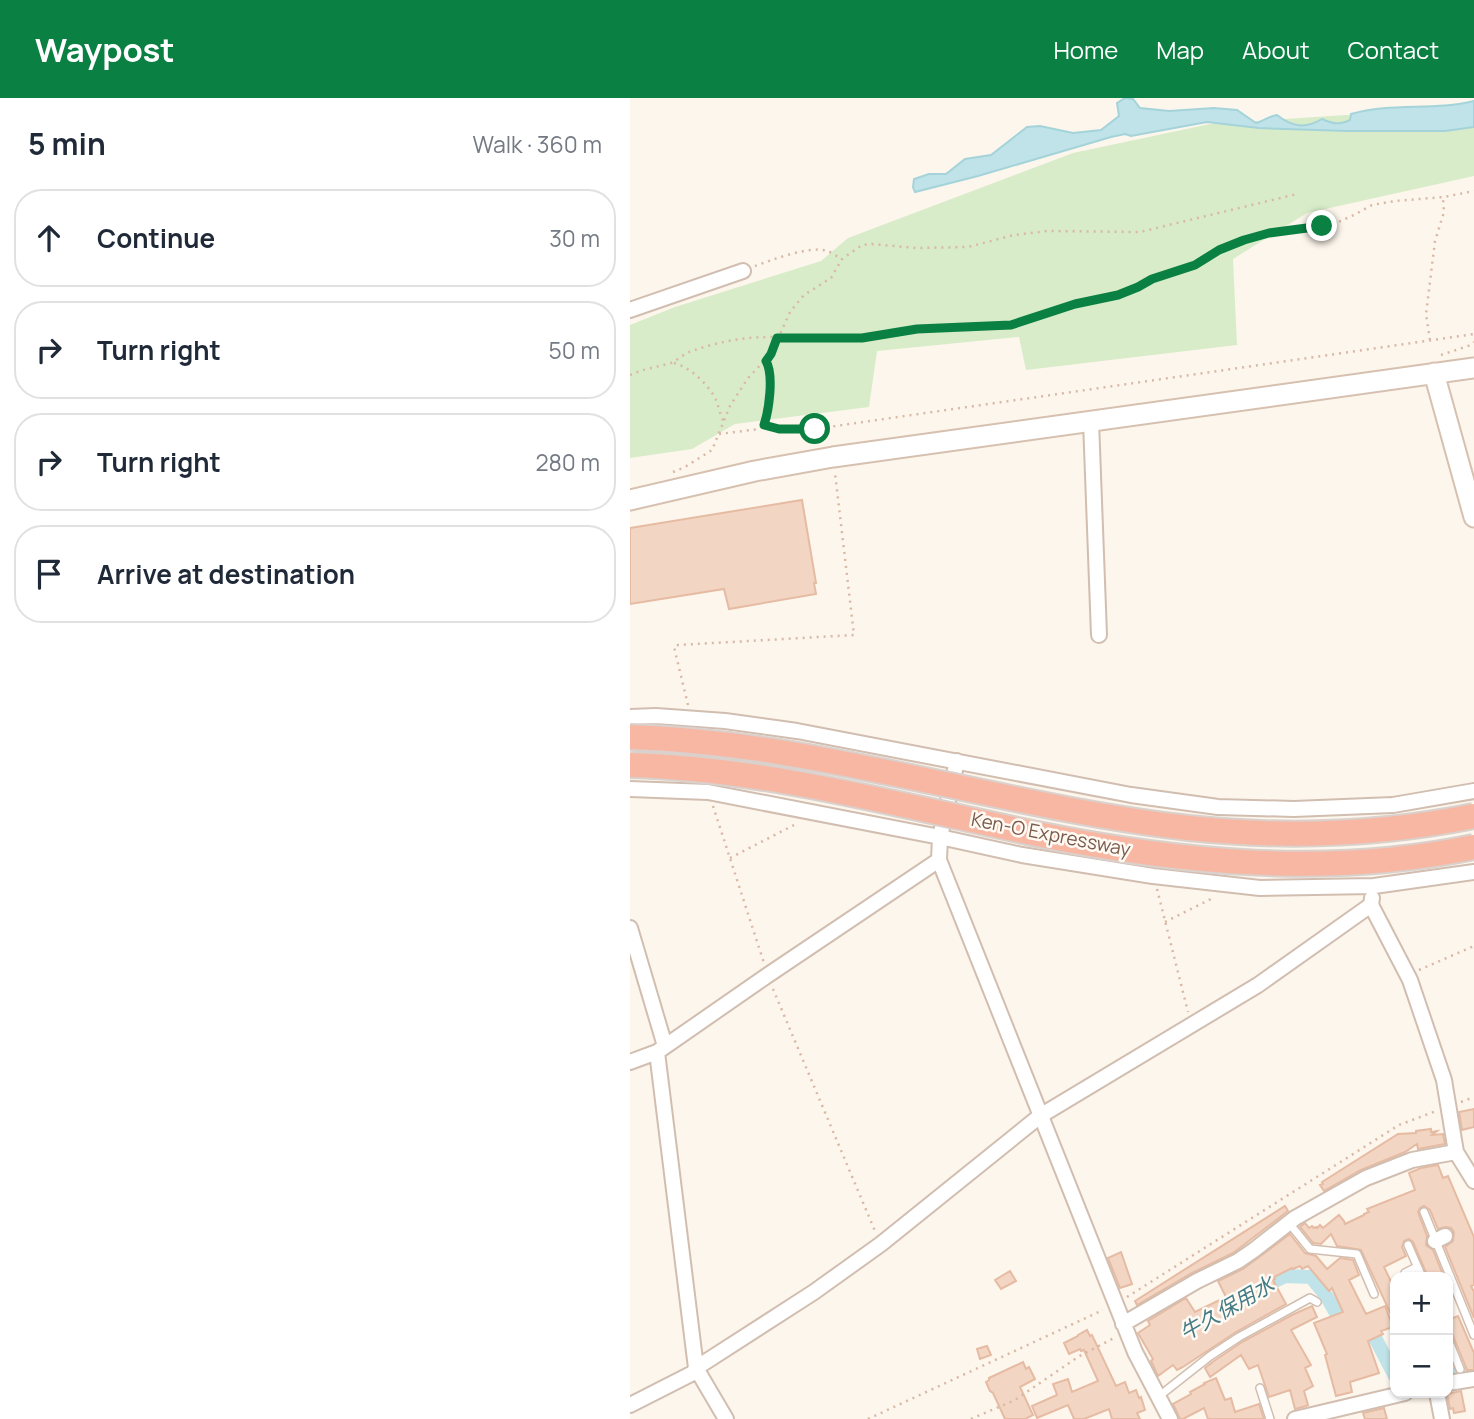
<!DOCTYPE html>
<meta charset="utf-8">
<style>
:root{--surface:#fff;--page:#f2f2f3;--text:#1f2937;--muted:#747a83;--line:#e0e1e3;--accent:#0b8043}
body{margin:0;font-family:Manrope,"Noto Sans JP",sans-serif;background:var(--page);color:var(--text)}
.controls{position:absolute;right:21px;bottom:21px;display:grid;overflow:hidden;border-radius:14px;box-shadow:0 2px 5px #0004}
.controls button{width:63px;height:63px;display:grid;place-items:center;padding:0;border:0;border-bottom:2px solid var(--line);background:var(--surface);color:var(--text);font:35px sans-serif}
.stop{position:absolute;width:21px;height:21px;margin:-16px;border:5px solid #0b8043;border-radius:50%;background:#fff}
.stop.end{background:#0b8043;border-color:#fff;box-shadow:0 2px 7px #0008}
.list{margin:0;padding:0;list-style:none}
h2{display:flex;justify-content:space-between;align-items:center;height:91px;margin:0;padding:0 28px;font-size:30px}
h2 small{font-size:23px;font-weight:400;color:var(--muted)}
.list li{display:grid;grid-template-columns:46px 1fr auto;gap:21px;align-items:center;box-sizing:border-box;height:98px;margin:0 14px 14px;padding:0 14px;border:2px solid var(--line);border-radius:28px}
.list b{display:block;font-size:26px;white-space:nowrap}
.list em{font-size:23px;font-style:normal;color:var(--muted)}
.icon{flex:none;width:38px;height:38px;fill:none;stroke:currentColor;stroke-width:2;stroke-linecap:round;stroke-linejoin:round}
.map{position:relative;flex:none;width:844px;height:1321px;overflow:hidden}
header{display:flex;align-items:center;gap:42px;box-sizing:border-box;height:98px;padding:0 35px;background:var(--accent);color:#fff}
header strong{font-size:33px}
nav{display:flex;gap:38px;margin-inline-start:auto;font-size:24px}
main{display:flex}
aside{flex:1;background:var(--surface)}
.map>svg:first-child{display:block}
.green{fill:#d8ecc9}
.water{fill:#bfe3e8;stroke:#a5d3da;stroke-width:2}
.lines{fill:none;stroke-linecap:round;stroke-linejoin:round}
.canal{stroke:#bfe3e8;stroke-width:14}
.building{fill:#f3d5c3;stroke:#e6bba3;stroke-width:2}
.lane-casing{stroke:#d1beb0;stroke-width:10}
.street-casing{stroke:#d1beb0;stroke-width:18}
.secondary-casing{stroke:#d6c0b0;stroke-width:23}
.path{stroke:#d9b8a5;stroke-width:2.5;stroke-dasharray:2 5;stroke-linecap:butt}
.lane{stroke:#fff;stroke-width:7}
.street{stroke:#fff;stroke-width:14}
.secondary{stroke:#fff;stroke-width:19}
.highway-bridge-casing{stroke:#dad1cd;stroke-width:28;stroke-linecap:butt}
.highway-bridge{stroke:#f7b7a3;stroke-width:24}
.route{stroke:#0b8043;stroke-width:9}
.labels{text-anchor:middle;stroke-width:5;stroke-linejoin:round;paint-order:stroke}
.street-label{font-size:19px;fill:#7a5c4d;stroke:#fffaf3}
.water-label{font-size:21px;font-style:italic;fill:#437c86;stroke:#fffaf3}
</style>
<header>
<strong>Waypost</strong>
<nav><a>Home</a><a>Map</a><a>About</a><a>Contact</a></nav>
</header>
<main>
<aside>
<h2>5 min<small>Walk · 360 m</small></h2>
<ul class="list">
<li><svg class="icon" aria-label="ahead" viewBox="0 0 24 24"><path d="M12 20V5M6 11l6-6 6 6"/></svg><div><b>Continue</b></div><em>30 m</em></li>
<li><svg class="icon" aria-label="right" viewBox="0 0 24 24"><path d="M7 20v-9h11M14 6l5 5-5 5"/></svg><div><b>Turn right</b></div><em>50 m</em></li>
<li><svg class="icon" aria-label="right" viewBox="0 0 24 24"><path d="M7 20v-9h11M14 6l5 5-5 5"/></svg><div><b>Turn right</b></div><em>280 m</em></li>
<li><svg class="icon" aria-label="arrive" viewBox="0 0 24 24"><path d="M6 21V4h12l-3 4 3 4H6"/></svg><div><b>Arrive at destination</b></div></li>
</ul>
</aside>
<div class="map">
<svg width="844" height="1321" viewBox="0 0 844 1321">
<rect width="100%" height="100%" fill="#fdf6ec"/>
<path class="green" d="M844,13v65l-167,37 -74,46 4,86 -211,25 -7,-33 -142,14 -8,56 -134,17 -43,25 -62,9v-133l45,-18 146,-46 27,-23 225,-85 137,-29 136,-9 107,3z"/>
<path class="water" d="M495,0l8,1 7,9 29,3 45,-3 23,2 19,13c8,-2 13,-7 21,-8 15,12 28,14 45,4 11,5 17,6 28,1l1,-6c40,-12 83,-3 123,-13v26l-29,4h-99l-87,-3 -52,-6 -76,14 -6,-2 -14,3 -133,39 -63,16 -2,-5 1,-8 15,-5h17l19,-15 26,-4 36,-28 13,-1 33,7 28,-3 18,-14 -2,-13z"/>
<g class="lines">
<path class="canal" d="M627,1192l28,-14 26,1 16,20 18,32
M732,1235l9,-3 24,46
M818,1277l26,-3"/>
</g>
<path class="building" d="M172,402l14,83h-2l2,11 -87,15 -5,-20 -94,15v-76z
M844,1011v18l-12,3 -3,-18z
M801,1031v3l6,-1 -5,4 11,-1 2,10 -27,5 -1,-5 -12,8 -44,18 -37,21 -4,-6 3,-1 -1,-2 76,-48 18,-1v-2z
M808,1067l5,13 5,-2 26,61v48l-3,1 3,6v26l-29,-71 8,-6 1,-9 -3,-4 -5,-1 -8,2 -8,-19 -6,-4 -4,2 -2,4 9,24 -1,9 7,5 11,27h-16l-15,-35 -4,-3 -5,2 -2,6 4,9 -22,11 11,23v33l-34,-73 -24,-4 -6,-12 -10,10 -8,-1 -13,-16 5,-4 4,5 3,-2 2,2 2,-1 1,1 3,-3 3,3 16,-13 5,6 1,3 19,-9v-1l5,-2 -2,-3 48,-19 -6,-17 12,-5z
M655,1108l3,5 -55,42 -41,20 -55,32 -2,-4 11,-7z
M660,1136l15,19 11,3 11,13 13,-11 13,2 6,15 -10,5 17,34 19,-8 8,21 -12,4 2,3 -15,7 11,32 -29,9 2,10 -16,4 -11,-41 2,-1 -13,-31 29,-11 -11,-24 -3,3 -21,-25 -6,3 -2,-3 -7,3 -1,-1 -18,9 1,2 -2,1 13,24 -50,28 -53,35 -6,3 -4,-5 -15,11 -7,-15 2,-2 -15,-26 12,-8 -2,-4 38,-23 9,14 31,-15 -8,-16 25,-12z
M491,1154l11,32 -12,4 -12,-30z
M380,1173l6,10 -15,8 -6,-9z
M682,1208l5,11 -26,13 20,35 -6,3 8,18 -9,5 4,14 -2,1 -11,3 -5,-19 -21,7 -11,-32 -9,4 -8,-14 -31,22 -5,-9 9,-7 28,-19 50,-27z
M828,1218l16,37v17h-7l-19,-46v-4z
M457,1232l3,6 2,-1 24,51 9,-4 4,11 7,-3 3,8 2,-1 4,13 -8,3 3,6h-28l-3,-10 -25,10h-10l-6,-14 -31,13 -5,-12 25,-11 -4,-11 15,-5 4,13 26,-11 -14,-31 -3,1 -1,-2 -11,5 -5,-11 14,-7v-1z
M357,1248l4,9 -11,4 -3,-10z
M393,1264l3,7 3,-2 6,12 -15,8 13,28 -8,4h-20l-12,-26 -3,-2 -4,-9 3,-2v-2z
M586,1280l9,22 6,-2 4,14 24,-8 5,15h-56l-4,-11 -21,11h-3l-7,-15 18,-10 -1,-2 15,-8 -1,-1z
M831,1293l4,20 -11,2 -1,-5 -3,1 -3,-15z
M754,1310l3,11h-22l-2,-6z"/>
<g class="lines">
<g class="lane-casing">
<path id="lane" d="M794,1114l50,123
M659,1125l21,26 47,5 17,40
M778,1147l14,32
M775,1175l12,-6
M818,1241l12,30
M630,1290l10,31
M528,1299l52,-41 29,-19 71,-39 7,4"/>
</g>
<g class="street-casing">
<path id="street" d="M0,212l113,-39
M461,323l8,214
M0,619l26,-1 69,5 72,10 334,64 87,12 76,2 99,-4 81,-14
M327,663l-17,76 -1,23 188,472 8,20 35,67
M0,691l78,3 232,45 82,18 131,21 107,12 114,-2 100,-14
M742,800l-1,7 39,75 34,100 12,72 18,29
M0,830l35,118
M27,954l39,316 30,51
M0,964l27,-10 111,-77 171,-115
M805,1143l10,-5
M493,1226l74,-43 41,-20 16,-11 41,-32 71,-40 46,-18 44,-8
M818,1285l26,-4
M807,1295l5,26
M0,1307l63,-32 3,-5 118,-76 67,-48 159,-128 218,-131 113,-80
M665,1321l110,-26"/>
</g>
<g class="secondary-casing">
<path id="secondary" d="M804,275l40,144
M0,402l125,-29 78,-14 641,-89"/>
</g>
<path class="path" d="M125,168c17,-6 55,-21 72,-15 5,1 10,6 15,8
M800,242l-4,-26 9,-73 9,-29 -1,-14
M811,257l30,-10 3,-3
M44,265c16,4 35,22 42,37 3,7 4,15 8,22
M0,277c13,-6 27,-8 41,-12 6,-3 12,-8 18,-11 17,-6 35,-11 52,-13 28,-4 58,-1 86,0 30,0 60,-2 90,-10l94,-4 64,-21 43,-9 19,-8 15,-8 43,-14 24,-15 50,-17 53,-6 14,-4 18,-8 18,-10 23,-4 49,-4 30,-6
M134,327l15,4h36l659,-95
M89,336l40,-5 5,-4c5,-15 10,-50 2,-64
M43,374l12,-5 27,-17 18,-44 18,-28 23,-24 19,-42 14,-17 27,-17 11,-19 20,-14 10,-1 44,4 52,-1 46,-12 33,-4 93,1 157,-38
M58,607l-14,-58 4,-2 176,-10 -19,-162
M83,708l51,157
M100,760l68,-35
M527,791l31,123
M535,824l46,-23v-2
M789,872l55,-24
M143,891l102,242
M831,1004l13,-5
M497,1199l272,-172 37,-14
M238,1321l235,-109
M341,1321l44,-19 63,-43 36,-19"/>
<use href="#lane" class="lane"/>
<use href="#street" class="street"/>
<use href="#secondary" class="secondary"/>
<g class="highway-bridge-casing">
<path id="highway-bridge" d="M0,639c190,6 371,70 559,91 95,10 191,7 285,-12
M0,667c138,4 272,41 407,69 143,29 293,43 437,13"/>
</g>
<use href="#highway-bridge" class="highway-bridge"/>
</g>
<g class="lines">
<path class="route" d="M185,331h-36l-15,-4c5,-15 10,-50 2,-64l5,-7 6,-16h85l55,-9 94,-4 64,-21 43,-9 20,-8 14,-8 43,-14 24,-15 25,-10 25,-7 53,-7"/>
</g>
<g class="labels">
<g class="street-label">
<text transform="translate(421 736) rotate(11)" y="7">Ken-O Expressway</text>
</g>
<g class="water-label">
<text transform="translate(597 1211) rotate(-30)" y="7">牛久保用水</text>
</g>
</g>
</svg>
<div class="controls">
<button>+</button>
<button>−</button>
</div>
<div class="stop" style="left:185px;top:331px"></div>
<div class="stop end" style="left:692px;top:128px"></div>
</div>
</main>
